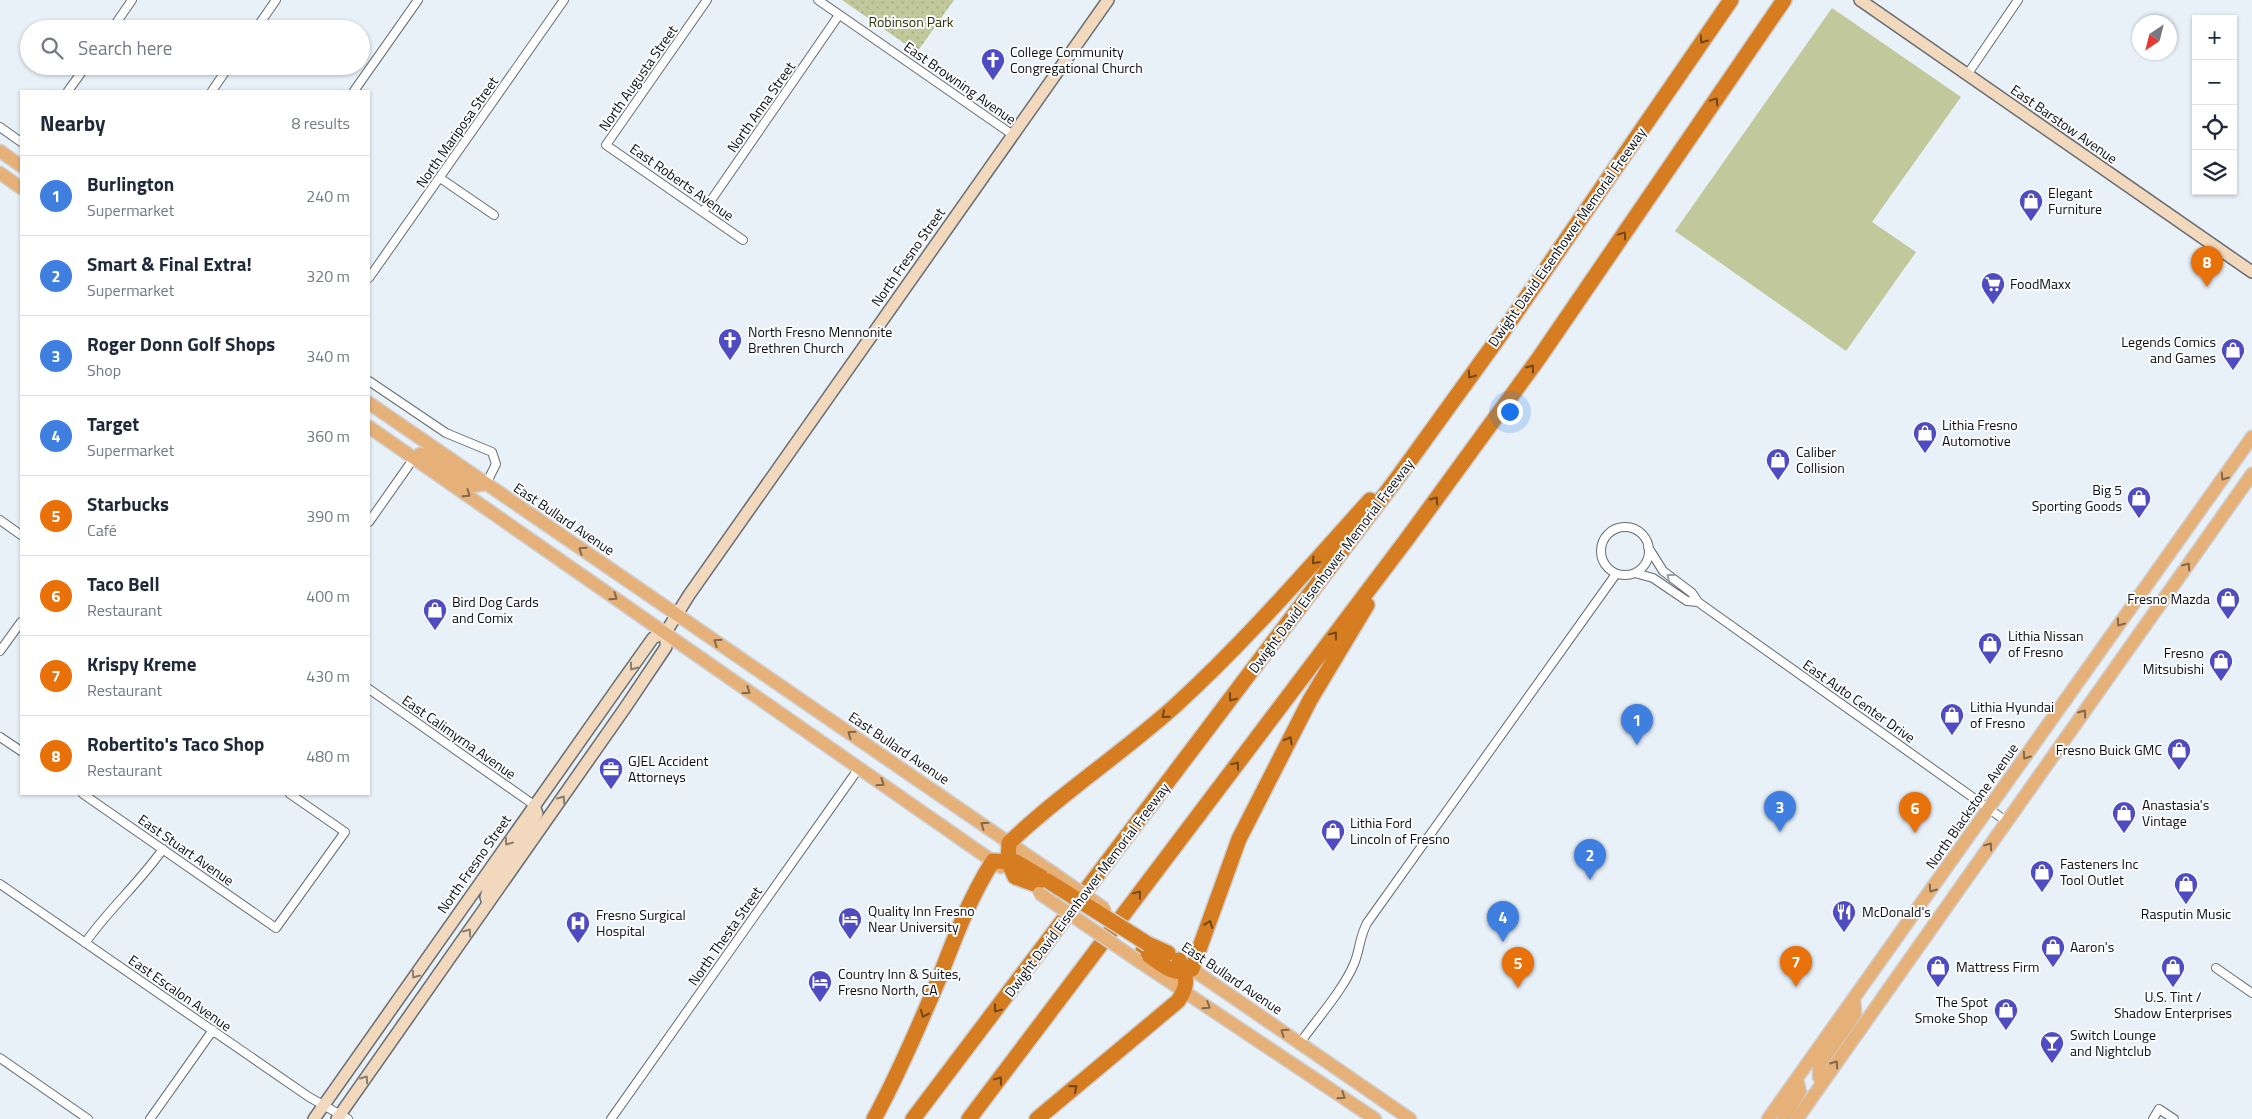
<!DOCTYPE html>
<meta charset="utf-8">
<style>
:root{--surface:#fff;--page:#f6f6f7;--text:#1f2937;--muted:#747a83;--line:#e0e1e3;--accent:#4f4cc2}
body{margin:0;font-family:"Titillium Web",sans-serif;background:var(--page);color:var(--text)}
.controls{position:absolute;right:15px;top:15px;display:grid;overflow:hidden;border-radius:0px;box-shadow:0 1px 4px #0004}
.controls button{width:45px;height:45px;display:grid;place-items:center;padding:0;border:0;border-bottom:1px solid var(--line);background:var(--surface);color:var(--text);font:25px sans-serif}
.compass{position:absolute;left:2132px;top:15px;width:45px;height:45px;border-radius:50%;background:var(--surface);box-shadow:0 1px 4px #0004;rotate:215deg}
.you{position:absolute;left:1509px;top:411px;width:18px;height:18px;margin:-12px;border:4px solid #fff;border-radius:50%;background:#1a73e8;box-shadow:0 0 0 8px #1a73e833}
.badge{display:grid;place-items:center;width:32px;height:32px;border-radius:50%;background:var(--accent);color:#fff;font-size:16px;font-weight:700}
.pin{position:absolute;translate:-50% -41px;filter:drop-shadow(0 1px 2px #0008)}
.pin::after{content:'';position:absolute;top:26px;width:18px;height:15px;background:inherit;clip-path:polygon(0 0,100% 0,50% 100%)}
.list{margin:0;padding:0;list-style:none}
h2{display:flex;justify-content:space-between;align-items:center;height:65px;margin:0;padding:0 20px;font-size:21px}
h2 small{font-size:16px;font-weight:400;color:var(--muted)}
.list li{display:grid;grid-template-columns:32px 1fr auto;gap:15px;align-items:center;box-sizing:border-box;height:80px;padding:0 20px;border-top:1px solid var(--line)}
.list b{display:block;font-size:19px;white-space:nowrap}
.list p{margin:0;font-size:16px;white-space:nowrap;color:var(--muted)}
.list em{font-size:16px;font-style:normal;color:var(--muted)}
.icon{flex:none;width:28px;height:28px;fill:none;stroke:currentColor;stroke-width:2;stroke-linecap:round;stroke-linejoin:round}
.map{position:relative;flex:none;width:2252px;height:1119px;overflow:hidden}
.search{position:absolute;background:var(--surface);box-shadow:0 1px 4px #0004;left:20px;top:20px;width:350px;height:55px;display:flex;align-items:center;gap:12px;box-sizing:border-box;padding:0 18px;border-radius:28px;color:var(--muted);font-size:19px}
.panel{position:absolute;background:var(--surface);box-shadow:0 1px 4px #0004;left:20px;top:90px;width:350px;height:705px;border-radius:0px}
.map>svg:first-child{display:block}
.green{fill:#c1c89b}
.park{fill:url(#park-dots)}
.lines{fill:none;stroke-linecap:round;stroke-linejoin:round}
.minor-casing{stroke:#666c73;stroke-width:10}
.secondary-casing{stroke:#666c73;stroke-width:14}
.primary-casing{stroke:#cfcfd0;stroke-width:15}
.motorway-casing{stroke:#cfcfd0;stroke-width:18}
.minor{stroke:#fff;stroke-width:8}
.secondary{stroke:#f2d8bc;stroke-width:11}
.primary{stroke:#e6b179;stroke-width:12}
.motorway{stroke:#d57d20;stroke-width:15}
.primary-bridge-casing{stroke:#cfcfd0;stroke-width:15;stroke-linecap:butt}
.motorway-bridge-casing{stroke:#cfcfd0;stroke-width:18;stroke-linecap:butt}
.primary-bridge{stroke:#e6b179;stroke-width:12}
.motorway-bridge{stroke:#d57d20;stroke-width:15}
.oneway{stroke:#714619}
.oneway2{stroke:#84684b}
.oneway3{stroke:#9e9fa0}
.oneway4{stroke:#8b7e70}
.labels{text-anchor:middle;stroke-width:4;stroke-linejoin:round;paint-order:stroke}
.park-label{font-size:14px;fill:#2f3306;stroke:#fbfcfe}
.poi-label{font-size:14px;fill:#0d0f12;stroke:#fbfcfe;text-anchor:start}
.street-label{font-size:14px;fill:#0d0f12;stroke:#fbfcfe}
</style>
<div class="map">
<svg width="2252" height="1119" viewBox="0 0 2252 1119">
<defs>
<pattern id="park-dots" width="8" height="8" patternUnits="userSpaceOnUse" patternTransform="scale(1.25)"><rect width="8" height="8" fill="#c1c89b"/><path d="M2 2h.1M6 6h.1" fill="none" stroke="#a5ab84" stroke-width="1.8" stroke-linecap="round"/></pattern>
</defs>
<rect width="100%" height="100%" fill="#e8f0f8"/>
<path class="green" d="M1832,8l129,89 -89,125 44,30 -70,99 -171,-120z"/>
<path class="park" d="M842,0h112l-37,52z"/>
<g class="lines">
<g class="minor-casing">
<path id="minor" d="M707,0l-101,145 137,95
M818,0l195,135
M112,29l20,-29
M256,29l20,-29
M1967,75l51,-75
M68,91l18,-25
M212,91l17,-25
M354,91l64,-91
M0,127l21,15
M440,178l54,37
M703,212l136,-197
M369,278l195,-278
M369,381l77,52 46,19 4,12 -10,20
M0,520l21,15
M369,522l45,-64
M1601 551a24 24 0 1 1 48 0a24 24 0 1 1-48 0Z
M1648,547l15,24 29,22 6,9 308,219
M1635,573l18,5 34,23 11,1
M0,651l21,-29
M369,689l165,116
M0,737l21,14
M83,794l193,134 69,-96 -55,-38
M0,884l309,213 39,22
M85,943c24,-34 54,-60 78,-94
M2216,968l36,25
M1300,1043c17,-24 43,-53 54,-79 6,-14 5,-26 13,-41l249,-349
M0,1058l88,61
M150,1119l63,-89
M611,1119l248,-351
M2153,1119l6,-10 15,10"/>
</g>
<g class="secondary-casing">
<path id="secondary" d="M1860,0l392,272
M488,903l-2,-6 2,-7 49,-76 -3,-9
M314,1119l307,-436 32,-45 13,-6
M337,1119l288,-411 41,-61v-15l23,-37 419,-595"/>
</g>
<g class="primary-casing">
<path id="primary" d="M0,151l21,15
M0,173l21,15
M369,403l684,470
M369,427l632,440
M414,458l6,-4 6,1 47,31 13,-2
M1137,960l238,159
M1186,965l224,154
M1822,1082l-3,-5v-11l36,-52 -1,-16
M1768,1119l484,-682
M1783,1119l17,-27 -3,-13
M1797,1119l455,-645"/>
</g>
<g class="motorway-casing">
<path id="motorway" d="M1043,887l-28,-10 -7,-16 1,-18c52,-50 114,-90 167,-138 70,-64 131,-135 194,-205
M1148,944l20,9
M1143,951c15,10 31,28 49,18l47,-130 71,-139 57,-95
M874,1119c25,-46 46,-95 66,-143 15,-39 30,-79 53,-115l23,1 32,19
M913,1119l485,-642 104,-144 229,-333
M969,1119l438,-580 132,-181 245,-358
M1037,1119l141,-118c11,-16 9,-23 1,-41"/>
</g>
<use href="#minor" class="minor"/>
<use href="#secondary" class="secondary"/>
<use href="#primary" class="primary"/>
<use href="#motorway" class="motorway"/>
<g class="primary-bridge-casing">
<path id="primary-bridge" d="M1053,873l52,36
M1039,893l98,67"/>
</g>
<g class="motorway-bridge-casing">
<path id="motorway-bridge" d="M1048,881l100,63"/>
</g>
<use href="#primary-bridge" class="primary-bridge"/>
<use href="#motorway-bridge" class="motorway-bridge"/>
</g>
<defs><path id="oneway-chevron" d="M-2-3.5L2.5 0L-2 3.5" fill="none" stroke-width="1.6" stroke-linecap="round" stroke-linejoin="round" transform="scale(1.25)"/></defs>
<g class="oneway">
<use href="#oneway-chevron" transform="translate(1703 40) rotate(125)"/>
<use href="#oneway-chevron" transform="translate(1715 101) rotate(-56)"/>
<use href="#oneway-chevron" transform="translate(1623 235) rotate(-56)"/>
<use href="#oneway-chevron" transform="translate(1531 368) rotate(-54)"/>
<use href="#oneway-chevron" transform="translate(1471 375) rotate(126)"/>
<use href="#oneway-chevron" transform="translate(1435 500) rotate(-54)"/>
<use href="#oneway-chevron" transform="translate(1315 561) rotate(132)"/>
<use href="#oneway-chevron" transform="translate(1334 635) rotate(-53)"/>
<use href="#oneway-chevron" transform="translate(1232 698) rotate(127)"/>
<use href="#oneway-chevron" transform="translate(1165 715) rotate(139)"/>
<use href="#oneway-chevron" transform="translate(1289 740) rotate(-62)"/>
<use href="#oneway-chevron" transform="translate(1236 765) rotate(-53)"/>
<use href="#oneway-chevron" transform="translate(1138 894) rotate(-53)"/>
<use href="#oneway-chevron" transform="translate(1209 924) rotate(-69)"/>
<use href="#oneway-chevron" transform="translate(997 1009) rotate(127)"/>
<use href="#oneway-chevron" transform="translate(924 1014) rotate(114)"/>
<use href="#oneway-chevron" transform="translate(999 1080) rotate(-53)"/>
<use href="#oneway-chevron" transform="translate(1074 1088) rotate(-40)"/>
</g>
<g class="oneway2">
<use href="#oneway-chevron" transform="translate(2224 477) rotate(125)"/>
<use href="#oneway-chevron" transform="translate(467 494) rotate(35)"/>
<use href="#oneway-chevron" transform="translate(582 550) rotate(-146)"/>
<use href="#oneway-chevron" transform="translate(2187 566) rotate(-55)"/>
<use href="#oneway-chevron" transform="translate(614 597) rotate(35)"/>
<use href="#oneway-chevron" transform="translate(2120 623) rotate(125)"/>
<use href="#oneway-chevron" transform="translate(717 642) rotate(-146)"/>
<use href="#oneway-chevron" transform="translate(747 691) rotate(34)"/>
<use href="#oneway-chevron" transform="translate(2083 713) rotate(-55)"/>
<use href="#oneway-chevron" transform="translate(851 734) rotate(-145)"/>
<use href="#oneway-chevron" transform="translate(2026 756) rotate(125)"/>
<use href="#oneway-chevron" transform="translate(881 783) rotate(35)"/>
<use href="#oneway-chevron" transform="translate(984 825) rotate(-145)"/>
<use href="#oneway-chevron" transform="translate(1989 846) rotate(-55)"/>
<use href="#oneway-chevron" transform="translate(1932 889) rotate(125)"/>
<use href="#oneway-chevron" transform="translate(1207 1006) rotate(33)"/>
<use href="#oneway-chevron" transform="translate(1284 1032) rotate(-145)"/>
<use href="#oneway-chevron" transform="translate(1835 1064) rotate(-55)"/>
<use href="#oneway-chevron" transform="translate(1342 1096) rotate(34)"/>
</g>
<use class="oneway3" href="#oneway-chevron" transform="translate(1670 577) rotate(-142)"/>
<g class="oneway4">
<use href="#oneway-chevron" transform="translate(633 667) rotate(126)"/>
<use href="#oneway-chevron" transform="translate(562 799) rotate(-55)"/>
<use href="#oneway-chevron" transform="translate(508 842) rotate(125)"/>
<use href="#oneway-chevron" transform="translate(468 932) rotate(-55)"/>
<use href="#oneway-chevron" transform="translate(415 975) rotate(125)"/>
<use href="#oneway-chevron" transform="translate(365 1079) rotate(-55)"/>
</g>
<defs>
<g id="church-pin" transform="scale(1.25)"><path d="M0 17L-7.5 6A9.5 9.5 0 1 1 7.5 6Z" fill="#4f4cc2" stroke="#fbfcfe"/><path d="M-1.2-6h2.4v3.5h3.3v2.4h-3.3V6h-2.4V-.1h-3.3v-2.4h3.3Z" fill="#fff"/></g>
<g id="shop-pin" transform="scale(1.25)"><path d="M0 17L-7.5 6A9.5 9.5 0 1 1 7.5 6Z" fill="#4f4cc2" stroke="#fbfcfe"/><path d="M-5-2.5h2.3a2.7 3.5 0 0 1 5.4 0H5L5.5 6h-11ZM-1.5-2.5h3a1.5 2.3 0 0 0-3 0Z" fill="#fff"/></g>
<g id="supermarket-pin" transform="scale(1.25)"><path d="M0 17L-7.5 6A9.5 9.5 0 1 1 7.5 6Z" fill="#4f4cc2" stroke="#fbfcfe"/><path d="M-6-5.5h2.5l.6 2H6L4.5 2H-2.5L-4.4-4H-6ZM-1.5 3.2a1.3 1.3 0 1 0 .1 0ZM3 3.2a1.3 1.3 0 1 0 .1 0Z" fill="#fff"/></g>
<g id="office-pin" transform="scale(1.25)"><path d="M0 17L-7.5 6A9.5 9.5 0 1 1 7.5 6Z" fill="#4f4cc2" stroke="#fbfcfe"/><path d="M-6-3h4V-5.5h4V-3h4V5H-6ZM-1-4.5V-3h2v-1.5ZM-6 0V1H6V0Z" fill="#fff"/></g>
<g id="restaurant-pin" transform="scale(1.25)"><path d="M0 17L-7.5 6A9.5 9.5 0 1 1 7.5 6Z" fill="#4f4cc2" stroke="#fbfcfe"/><path d="M-5-6h1v4h1v-4h1v4h1v-4h1v5L-1.5 .5V6h-2V.5L-5-1ZM5-6V6H3V1.5H1.5Q1.5-4 5-6Z" fill="#fff"/></g>
<g id="hotel-pin" transform="scale(1.25)"><path d="M0 17L-7.5 6A9.5 9.5 0 1 1 7.5 6Z" fill="#4f4cc2" stroke="#fbfcfe"/><path d="M-6-4.5h1.5V1H6V5H4.5V3h-9V5H-6ZM-4 0a1.8 1.8 0 1 1 3.6 0ZM.5 0V-2.5h3Q6-2.5 6 0Z" fill="#fff"/></g>
<g id="hospital-pin" transform="scale(1.25)"><path d="M0 17L-7.5 6A9.5 9.5 0 1 1 7.5 6Z" fill="#4f4cc2" stroke="#fbfcfe"/><path d="M-5-5h3v3.5h4V-5h3V5h-3V1.5h-4V5h-3Z" fill="#fff"/></g>
<g id="bar-pin" transform="scale(1.25)"><path d="M0 17L-7.5 6A9.5 9.5 0 1 1 7.5 6Z" fill="#4f4cc2" stroke="#fbfcfe"/><path d="M-6-5H6L.8 .8V4.5H3.5V6h-7V4.5H-.8V.8Z" fill="#fff"/></g>
</defs>
<g fill-rule="evenodd">
<use href="#church-pin" x="993" y="60"/>
<use href="#shop-pin" x="2031" y="201"/>
<use href="#supermarket-pin" x="1993" y="284"/>
<use href="#church-pin" x="730" y="340"/>
<use href="#shop-pin" x="2233" y="350"/>
<use href="#shop-pin" x="1925" y="433"/>
<use href="#shop-pin" x="1778" y="460"/>
<use href="#shop-pin" x="2139" y="498"/>
<use href="#shop-pin" x="2228" y="599"/>
<use href="#shop-pin" x="435" y="610"/>
<use href="#shop-pin" x="1990" y="644"/>
<use href="#shop-pin" x="2221" y="661"/>
<use href="#shop-pin" x="1952" y="715"/>
<use href="#shop-pin" x="2179" y="750"/>
<use href="#office-pin" x="611" y="769"/>
<use href="#shop-pin" x="2124" y="813"/>
<use href="#shop-pin" x="1333" y="831"/>
<use href="#shop-pin" x="2042" y="872"/>
<use href="#shop-pin" x="2186" y="884"/>
<use href="#restaurant-pin" x="1844" y="912"/>
<use href="#hotel-pin" x="850" y="919"/>
<use href="#hospital-pin" x="578" y="923"/>
<use href="#shop-pin" x="2053" y="947"/>
<use href="#shop-pin" x="1938" y="967"/>
<use href="#shop-pin" x="2173" y="967"/>
<use href="#hotel-pin" x="820" y="982"/>
<use href="#shop-pin" x="2006" y="1010"/>
<use href="#bar-pin" x="2052" y="1043"/>
</g>
<g class="labels">
<g class="park-label">
<text x="911" y="27">Robinson Park</text>
</g>
<g class="poi-label">
<text x="1010" y="57">College Community<tspan x="1010" dy="16">Congregational Church</tspan></text>
<text x="2048" y="198">Elegant<tspan x="2048" dy="16">Furniture</tspan></text>
<text x="2010" y="289">FoodMaxx</text>
<text x="748" y="337">North Fresno Mennonite<tspan x="748" dy="16">Brethren Church</tspan></text>
<text x="2216" y="347" text-anchor="end">Legends Comics<tspan x="2216" dy="16">and Games</tspan></text>
<text x="1942" y="430">Lithia Fresno<tspan x="1942" dy="16">Automotive</tspan></text>
<text x="1796" y="457">Caliber<tspan x="1796" dy="16">Collision</tspan></text>
<text x="2122" y="495" text-anchor="end">Big 5<tspan x="2122" dy="16">Sporting Goods</tspan></text>
<text x="2210" y="604" text-anchor="end">Fresno Mazda</text>
<text x="452" y="607">Bird Dog Cards<tspan x="452" dy="16">and Comix</tspan></text>
<text x="2008" y="641">Lithia Nissan<tspan x="2008" dy="16">of Fresno</tspan></text>
<text x="2204" y="658" text-anchor="end">Fresno<tspan x="2204" dy="16">Mitsubishi</tspan></text>
<text x="1970" y="712">Lithia Hyundai<tspan x="1970" dy="16">of Fresno</tspan></text>
<text x="2162" y="755" text-anchor="end">Fresno Buick GMC</text>
<text x="628" y="766">GJEL Accident<tspan x="628" dy="16">Attorneys</tspan></text>
<text x="2142" y="810">Anastasia's<tspan x="2142" dy="16">Vintage</tspan></text>
<text x="1350" y="828">Lithia Ford<tspan x="1350" dy="16">Lincoln of Fresno</tspan></text>
<text x="2060" y="869">Fasteners Inc<tspan x="2060" dy="16">Tool Outlet</tspan></text>
<text x="868" y="916">Quality Inn Fresno<tspan x="868" dy="16">Near University</tspan></text>
<text x="1862" y="917">McDonald's</text>
<text x="2186" y="919" text-anchor="middle">Rasputin Music</text>
<text x="596" y="920">Fresno Surgical<tspan x="596" dy="16">Hospital</tspan></text>
<text x="2070" y="952">Aaron's</text>
<text x="1956" y="972">Mattress Firm</text>
<text x="838" y="979">Country Inn &amp; Suites,<tspan x="838" dy="16">Fresno North, CA</tspan></text>
<text x="2173" y="1002" text-anchor="middle">U.S. Tint /<tspan x="2173" dy="16">Shadow Enterprises</tspan></text>
<text x="1988" y="1007" text-anchor="end">The Spot<tspan x="1988" dy="16">Smoke Shop</tspan></text>
<text x="2070" y="1040">Switch Lounge<tspan x="2070" dy="16">and Nightclub</tspan></text>
</g>
<g class="street-label">
<text transform="translate(638 78) rotate(-55)" y="5">North Augusta Street</text>
<text transform="translate(960 83) rotate(35)" y="5">East Browning Avenue</text>
<text transform="translate(761 107) rotate(-55)" y="5">North Anna Street</text>
<text transform="translate(2064 124) rotate(35)" y="5">East Barstow Avenue</text>
<text transform="translate(457 132) rotate(-55)" y="5">North Mariposa Street</text>
<text transform="translate(682 182) rotate(35)" y="5">East Roberts Avenue</text>
<text transform="translate(1567 237) rotate(-55)" y="5">Dwight David Eisenhower Memorial Freeway</text>
<text transform="translate(908 257) rotate(-55)" y="5">North Fresno Street</text>
<text transform="translate(564 519) rotate(34)" y="5">East Bullard Avenue</text>
<text transform="translate(1331 566) rotate(-53)" y="5">Dwight David Eisenhower Memorial Freeway</text>
<text transform="translate(1859 701) rotate(35)" y="5">East Auto Center Drive</text>
<text transform="translate(459 737) rotate(35)" y="5">East Calimyrna Avenue</text>
<text transform="translate(899 748) rotate(34)" y="5">East Bullard Avenue</text>
<text transform="translate(1972 806) rotate(-55)" y="5">North Blackstone Avenue</text>
<text transform="translate(186 850) rotate(35)" y="5">East Stuart Avenue</text>
<text transform="translate(474 864) rotate(-55)" y="5">North Fresno Street</text>
<text transform="translate(1087 890) rotate(-53)" y="5">Dwight David Eisenhower Memorial Freeway</text>
<text transform="translate(725 936) rotate(-55)" y="5">North Thesta Street</text>
<text transform="translate(1232 978) rotate(34)" y="5">East Bullard Avenue</text>
<text transform="translate(180 993) rotate(35)" y="5">East Escalon Avenue</text>
</g>
</g>
</svg>
<div class="controls">
<button>+</button>
<button>−</button>
<button><svg class="icon" aria-label="locate" viewBox="0 0 24 24"><circle cx="12" cy="12" r="6"/><path d="M12 2v4M12 18v4M2 12h4M18 12h4"/></svg></button>
<button><svg class="icon" aria-label="layers" viewBox="0 0 24 24"><path d="M12 4l9 5-9 5-9-5zM3 14l9 5 9-5"/></svg></button>
</div>
<svg class="compass" viewBox="-18 -18 36 36"><path d="M0-13l5 13h-10z" fill="#e53935"/><path d="M0 13l5-13h-10z" fill="#747a83"/></svg>
<div class="you"></div>
<div class="pin badge" style="left:1637px;top:745px;background:#3f7fe0">1</div>
<div class="pin badge" style="left:1590px;top:880px;background:#3f7fe0">2</div>
<div class="pin badge" style="left:1780px;top:832px;background:#3f7fe0">3</div>
<div class="pin badge" style="left:1503px;top:942px;background:#3f7fe0">4</div>
<div class="pin badge" style="left:1518px;top:988px;background:#e8710a">5</div>
<div class="pin badge" style="left:1915px;top:833px;background:#e8710a">6</div>
<div class="pin badge" style="left:1796px;top:987px;background:#e8710a">7</div>
<div class="pin badge" style="left:2207px;top:287px;background:#e8710a">8</div>
<div class="search"><svg class="icon" aria-label="search" viewBox="0 0 24 24"><circle cx="10" cy="10" r="6"/><path d="M15 15l6 6"/></svg>Search here</div>
<section class="panel">
<h2>Nearby<small>8 results</small></h2>
<ul class="list">
<li><span class="badge" style="background:#3f7fe0">1</span><div><b>Burlington</b><p>Supermarket</p></div><em>240 m</em></li>
<li><span class="badge" style="background:#3f7fe0">2</span><div><b>Smart &amp; Final Extra!</b><p>Supermarket</p></div><em>320 m</em></li>
<li><span class="badge" style="background:#3f7fe0">3</span><div><b>Roger Donn Golf Shops</b><p>Shop</p></div><em>340 m</em></li>
<li><span class="badge" style="background:#3f7fe0">4</span><div><b>Target</b><p>Supermarket</p></div><em>360 m</em></li>
<li><span class="badge" style="background:#e8710a">5</span><div><b>Starbucks</b><p>Café</p></div><em>390 m</em></li>
<li><span class="badge" style="background:#e8710a">6</span><div><b>Taco Bell</b><p>Restaurant</p></div><em>400 m</em></li>
<li><span class="badge" style="background:#e8710a">7</span><div><b>Krispy Kreme</b><p>Restaurant</p></div><em>430 m</em></li>
<li><span class="badge" style="background:#e8710a">8</span><div><b>Robertito's Taco Shop</b><p>Restaurant</p></div><em>480 m</em></li>
</ul>
</section>
</div>
